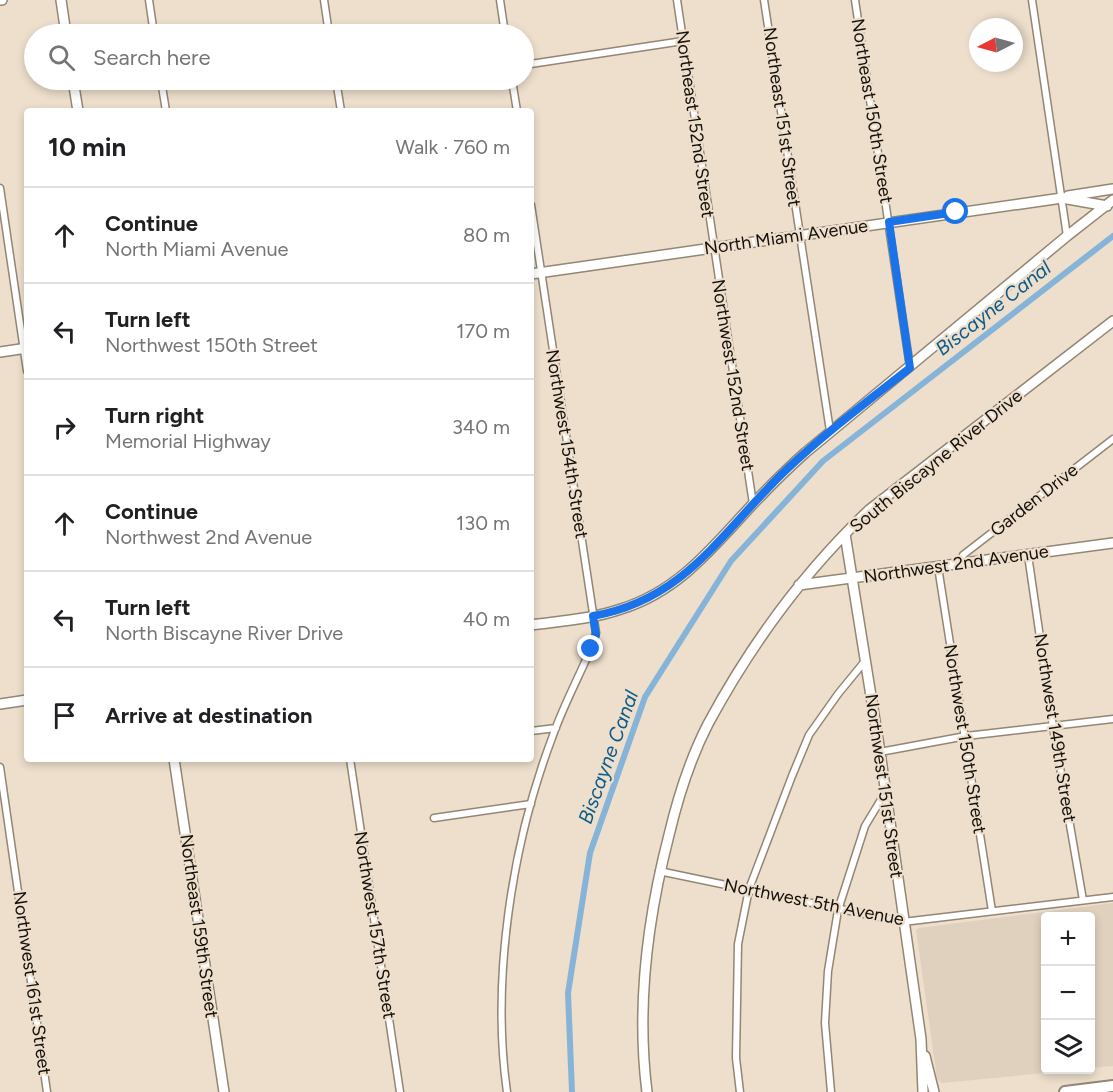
<!DOCTYPE html>
<meta charset="utf-8">
<style>
:root{--surface:#fff;--page:#f6f6f6;--text:#202124;--muted:#757577;--line:#e0e0e0}
body{margin:0;font-family:Figtree,sans-serif;background:var(--page);color:var(--text)}
.controls{position:absolute;right:18px;bottom:18px;display:grid;overflow:hidden;border-radius:6px;box-shadow:0 3px 9px #0003}
.controls button{width:54px;height:54px;display:grid;place-items:center;padding:0;border:0;border-bottom:2px solid var(--line);background:var(--surface);color:var(--text);font:30px sans-serif}
.compass{position:absolute;left:969px;top:18px;width:54px;height:54px;border-radius:50%;background:var(--surface);box-shadow:0 3px 9px #0003;rotate:264deg}
.stop{position:absolute;width:18px;height:18px;margin:-14px;border:4px solid #1a73e8;border-radius:50%;background:#fff}
.stop.end{background:#1a73e8;border-color:#fff;box-shadow:0 2px 6px #0008}
.list{margin:0;padding:0;list-style:none}
h2{display:flex;justify-content:space-between;align-items:center;height:78px;margin:0;padding:0 24px;font-size:26px}
h2 small{font-size:20px;font-weight:400;color:var(--muted)}
.list li{display:grid;grid-template-columns:39px 1fr auto;gap:18px;align-items:center;box-sizing:border-box;height:96px;padding:0 24px;border-top:2px solid var(--line)}
.list b{display:block;font-size:22px;white-space:nowrap}
.list p{margin:0;font-size:20px;white-space:nowrap;color:var(--muted)}
.list em{font-size:20px;font-style:normal;color:var(--muted)}
.icon{flex:none;width:33px;height:33px;fill:none;stroke:currentColor;stroke-width:2;stroke-linecap:round;stroke-linejoin:round}
.map{position:relative;flex:none;width:1113px;height:1092px;overflow:hidden}
.search{position:absolute;background:var(--surface);box-shadow:0 3px 9px #0003;left:24px;top:24px;width:510px;height:66px;display:flex;align-items:center;gap:15px;box-sizing:border-box;padding:0 21px;border-radius:33px;color:var(--muted);font-size:22px}
.panel{position:absolute;background:var(--surface);box-shadow:0 3px 9px #0003;left:24px;top:108px;width:510px;height:654px;border-radius:6px}
.map>svg:first-child{display:block}
.education{fill:#e0d0be}
.lines{fill:none;stroke-linecap:round;stroke-linejoin:round}
.canal{stroke:#86b4d9;stroke-width:6}
.street-casing{stroke:#938674;stroke-width:9}
.secondary-casing{stroke:#938674;stroke-width:12}
.highway-casing{stroke:#938674;stroke-width:14}
.street{stroke:#fff;stroke-width:6}
.secondary{stroke:#fff;stroke-width:9}
.highway{stroke:#fff;stroke-width:10}
.route{stroke:#1a73e8;stroke-width:8}
.labels{text-anchor:middle;stroke-width:4.5;stroke-linejoin:round;paint-order:stroke}
.street-label{font-size:18px;fill:#15100a;stroke:#eddfcc}
.water-label{font-size:20px;font-style:italic;fill:#0d5b8a;stroke:#eddfcc}
</style>
<div class="map">
<svg width="1113" height="1092" viewBox="0 0 1113 1092">
<rect width="100%" height="100%" fill="#eddfcc"/>
<path class="education" d="M1113,903v163l-22,2 -1,-152h-44v154h30l-134,13 -3,-2 -2,-3 -21,-148 3,-2z"/>
<g class="lines">
<path class="canal" d="M572,1092l-4,-99 22,-140 55,-156 86,-136 92,-100 290,-225"/>
<g class="street-casing">
<path id="street" d="M149,0l5,34
M324,0l5,34
M500,0l5,34
M677,0l76,504
M764,0l66,431
M855,0l55,367
M1032,0l35,236
M524,65l159,-24
M161,80l5,31
M336,80l5,31
M512,80l5,31
M0,188l27,183
M1028,555l25,172 30,173
M960,564l3,-9 150,-116
M938,567l54,344
M531,731l25,-3
M880,752l86,-16 147,-17
M350,759l50,333
M0,767l47,325
M434,818l97,-14
M659,871l244,51 210,-25
M507,1092c-16,-113 5,-248 45,-354 11,-32 27,-61 40,-92l4,-13 -65,-428
M740,1092l-4,-34 2,-114 11,-55 43,-113 17,-41 29,-41 27,-33
M831,1092l-6,-69 3,-52 10,-61 27,-84 20,-33"/>
</g>
<g class="secondary-casing">
<path id="secondary" d="M0,0h2
M61,0l5,34
M73,80l5,31
M1068,196l45,-7
M531,274l531,-76 45,8
M0,352l27,-4
M845,534l35,218 41,287 2,53
M799,585l314,-42
M531,625c30,-4 61,-6 90,-16 58,-18 92,-62 131,-104 17,-18 34,-35 53,-52l262,-217 46,-36
M0,704l27,-4
M174,759l50,333
M925,1056l9,36
M647,1092c-11,-87 0,-172 22,-257 9,-38 21,-76 39,-111 43,-80 96,-152 161,-214l244,-189"/>
</g>
<g class="highway-casing">
<path id="highway" d="M1065,1092l48,-6"/>
</g>
<use href="#street" class="street"/>
<use href="#secondary" class="secondary"/>
<use href="#highway" class="highway"/>
</g>
<g class="lines">
<path class="route" d="M591,649l5,-14 -3,-19c93,-16 130,-86 193,-146 39,-37 82,-69 124,-102l-21,-146 67,-10"/>
</g>
<g class="labels">
<g class="street-label">
<text transform="translate(872 111) rotate(81)" y="6">Northeast 150th Street</text>
<text transform="translate(782 117) rotate(82)" y="6">Northeast 151st Street</text>
<text transform="translate(695 124) rotate(82)" y="6">Northeast 152nd Street</text>
<text transform="translate(786 237) rotate(-8)" y="6">North Miami Avenue</text>
<text transform="translate(733 375) rotate(81)" y="6">Northwest 152nd Street</text>
<text transform="translate(567 444) rotate(81)" y="6">Northwest 154th Street</text>
<text transform="translate(936 461) rotate(-39)" y="6">South Biscayne River Drive</text>
<text transform="translate(1034 500) rotate(-38)" y="6">Garden Drive</text>
<text transform="translate(956 564) rotate(-8)" y="6">Northwest 2nd Avenue</text>
<text transform="translate(1055 728) rotate(81)" y="6">Northwest 149th Street</text>
<text transform="translate(965 739) rotate(81)" y="6">Northwest 150th Street</text>
<text transform="translate(884 786) rotate(82)" y="6">Northwest 151st Street</text>
<text transform="translate(814 902) rotate(11)" y="6">Northwest 5th Avenue</text>
<text transform="translate(375 925) rotate(81)" y="6">Northwest 157th Street</text>
<text transform="translate(199 926) rotate(82)" y="6">Northeast 159th Street</text>
<text transform="translate(32 983) rotate(82)" y="6">Northwest 161st Street</text>
</g>
<g class="water-label">
<text transform="translate(993 308) rotate(-38)" y="7">Biscayne Canal</text>
<text transform="translate(608 757) rotate(-70)" y="7">Biscayne Canal</text>
</g>
</g>
</svg>
<div class="controls">
<button>+</button>
<button>−</button>
<button><svg class="icon" aria-label="layers" viewBox="0 0 24 24"><path d="M12 4l9 5-9 5-9-5zM3 14l9 5 9-5"/></svg></button>
</div>
<svg class="compass" viewBox="-18 -18 36 36"><path d="M0-13l5 13h-10z" fill="#e53935"/><path d="M0 13l5-13h-10z" fill="#757577"/></svg>
<div class="stop" style="left:956px;top:212px"></div>
<div class="stop end" style="left:591px;top:649px"></div>
<div class="search"><svg class="icon" aria-label="search" viewBox="0 0 24 24"><circle cx="10" cy="10" r="6"/><path d="M15 15l6 6"/></svg>Search here</div>
<section class="panel">
<h2>10 min<small>Walk · 760 m</small></h2>
<ul class="list">
<li><svg class="icon" aria-label="ahead" viewBox="0 0 24 24"><path d="M12 20V5M6 11l6-6 6 6"/></svg><div><b>Continue</b><p>North Miami Avenue</p></div><em>80 m</em></li>
<li><svg class="icon" aria-label="left" viewBox="0 0 24 24"><path d="M17 20v-9H6M10 6l-5 5 5 5"/></svg><div><b>Turn left</b><p>Northwest 150th Street</p></div><em>170 m</em></li>
<li><svg class="icon" aria-label="right" viewBox="0 0 24 24"><path d="M7 20v-9h11M14 6l5 5-5 5"/></svg><div><b>Turn right</b><p>Memorial Highway</p></div><em>340 m</em></li>
<li><svg class="icon" aria-label="ahead" viewBox="0 0 24 24"><path d="M12 20V5M6 11l6-6 6 6"/></svg><div><b>Continue</b><p>Northwest 2nd Avenue</p></div><em>130 m</em></li>
<li><svg class="icon" aria-label="left" viewBox="0 0 24 24"><path d="M17 20v-9H6M10 6l-5 5 5 5"/></svg><div><b>Turn left</b><p>North Biscayne River Drive</p></div><em>40 m</em></li>
<li><svg class="icon" aria-label="arrive" viewBox="0 0 24 24"><path d="M6 21V4h12l-3 4 3 4H6"/></svg><div><b>Arrive at destination</b></div></li>
</ul>
</section>
</div>
